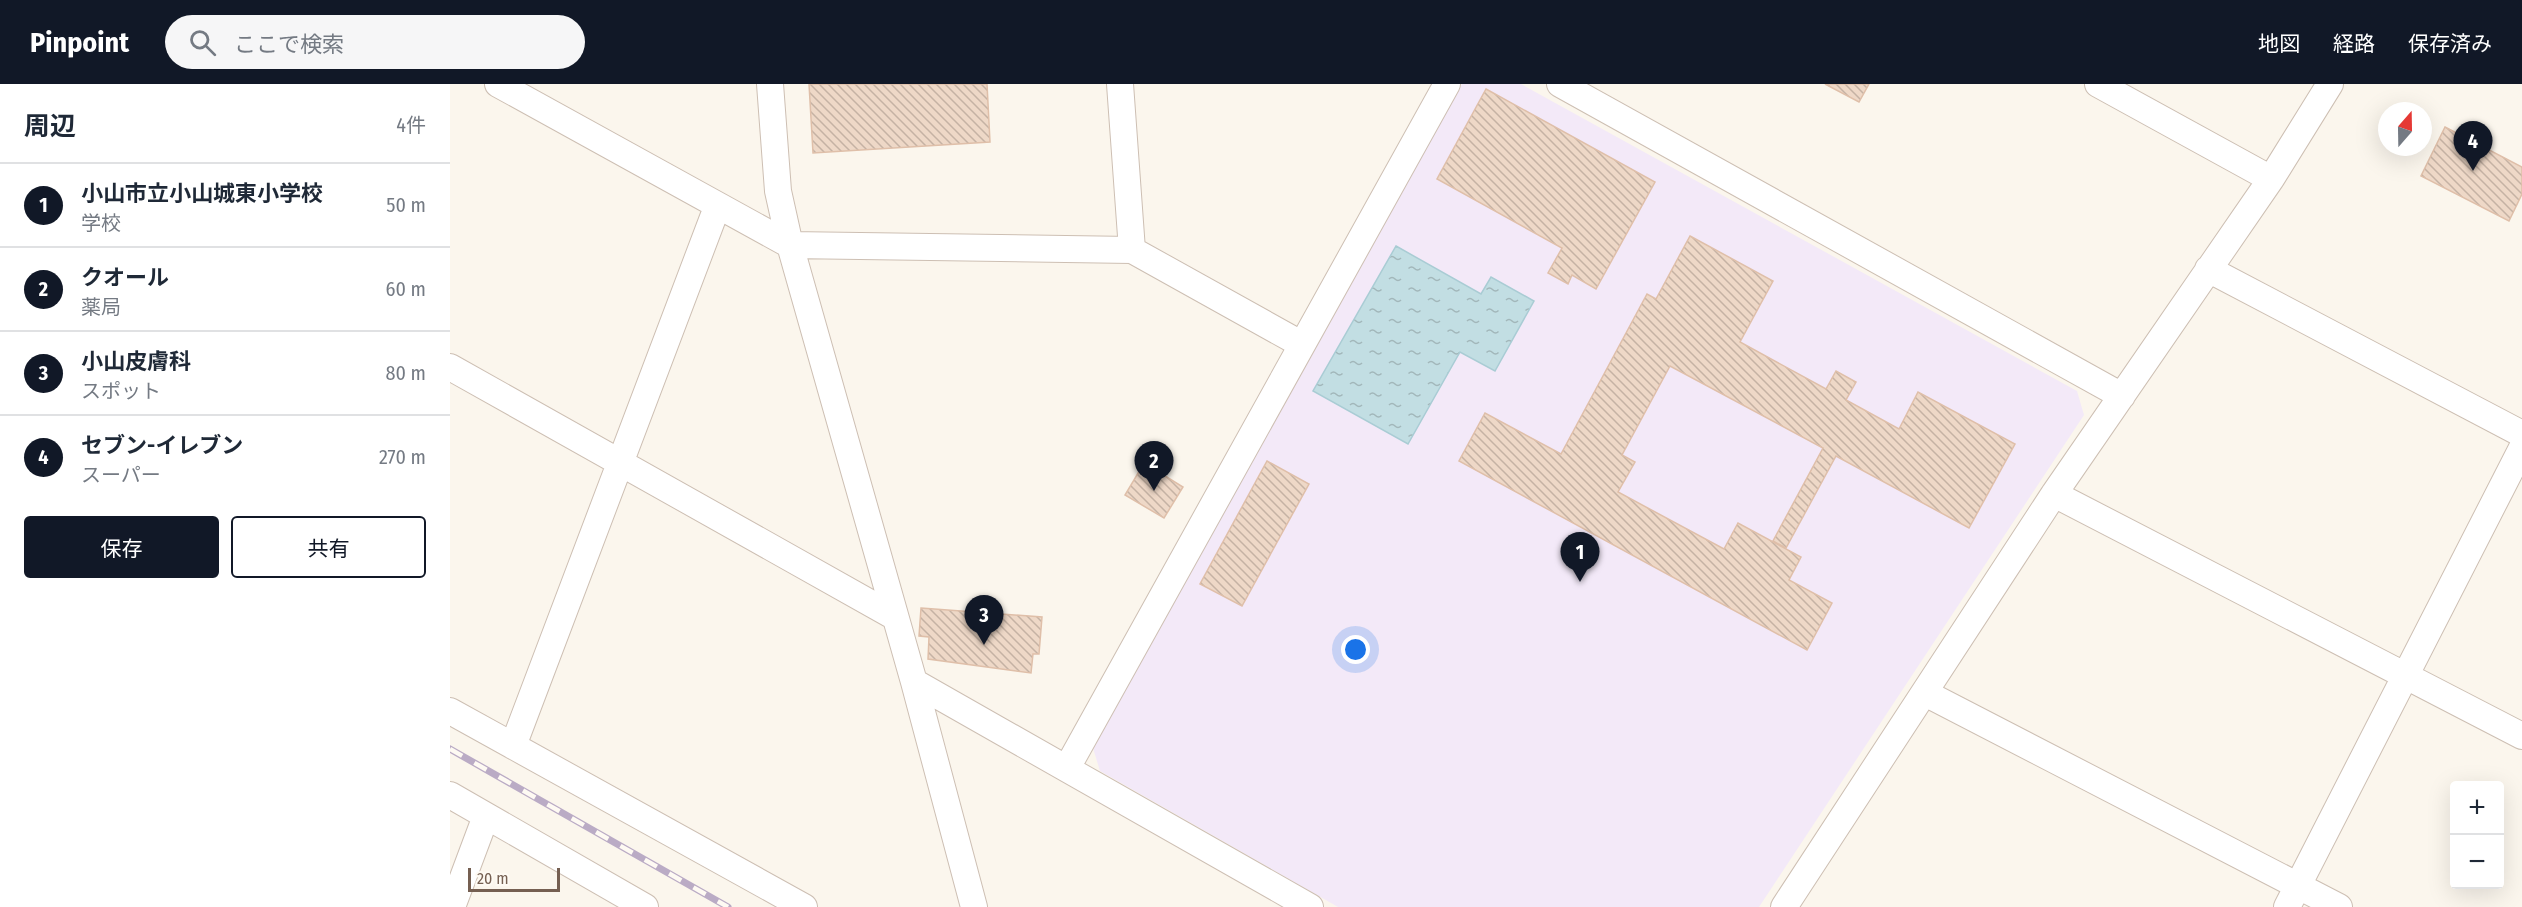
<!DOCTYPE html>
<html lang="ja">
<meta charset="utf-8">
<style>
:root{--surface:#fff;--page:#f6f6f7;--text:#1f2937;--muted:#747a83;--line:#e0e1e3;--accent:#111827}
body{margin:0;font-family:"Fira Sans Condensed","Noto Sans JP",sans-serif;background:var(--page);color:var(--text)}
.controls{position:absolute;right:18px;bottom:18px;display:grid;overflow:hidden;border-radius:6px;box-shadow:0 6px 24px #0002}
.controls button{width:54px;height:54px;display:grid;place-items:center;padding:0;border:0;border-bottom:2px solid var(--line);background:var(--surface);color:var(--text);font:30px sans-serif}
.compass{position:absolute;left:1928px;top:18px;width:54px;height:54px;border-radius:50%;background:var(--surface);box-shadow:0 6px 24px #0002;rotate:20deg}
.scale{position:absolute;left:18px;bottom:15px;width:92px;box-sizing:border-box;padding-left:6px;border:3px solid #755f51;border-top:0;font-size:16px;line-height:21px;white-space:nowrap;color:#755f51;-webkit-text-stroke:4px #fefaf3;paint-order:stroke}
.you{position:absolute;left:906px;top:566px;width:21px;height:21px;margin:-15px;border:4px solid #fff;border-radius:50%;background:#1a73e8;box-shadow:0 0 0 9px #1a73e833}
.badge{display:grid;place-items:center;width:39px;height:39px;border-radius:50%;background:var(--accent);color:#fff;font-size:20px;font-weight:700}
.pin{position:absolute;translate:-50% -50px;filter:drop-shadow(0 2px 3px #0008)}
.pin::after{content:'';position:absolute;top:32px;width:21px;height:18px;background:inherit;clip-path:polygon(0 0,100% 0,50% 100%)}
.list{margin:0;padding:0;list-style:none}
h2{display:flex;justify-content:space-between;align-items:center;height:78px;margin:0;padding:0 24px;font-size:26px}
h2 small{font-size:20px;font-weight:400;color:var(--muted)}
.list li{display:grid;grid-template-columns:39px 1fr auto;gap:18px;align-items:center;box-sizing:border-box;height:84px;padding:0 24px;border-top:2px solid var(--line)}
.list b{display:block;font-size:22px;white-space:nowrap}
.list p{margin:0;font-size:20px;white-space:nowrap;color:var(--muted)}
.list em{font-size:20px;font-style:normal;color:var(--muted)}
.actions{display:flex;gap:12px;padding:18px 24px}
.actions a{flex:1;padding:14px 0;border:2px solid var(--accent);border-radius:6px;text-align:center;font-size:21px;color:var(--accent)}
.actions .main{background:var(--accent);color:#fff}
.icon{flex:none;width:33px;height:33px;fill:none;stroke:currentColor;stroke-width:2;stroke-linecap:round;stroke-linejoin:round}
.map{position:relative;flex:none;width:2072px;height:823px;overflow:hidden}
header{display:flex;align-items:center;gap:36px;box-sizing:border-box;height:84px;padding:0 30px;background:var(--accent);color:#fff}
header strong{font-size:28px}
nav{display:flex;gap:33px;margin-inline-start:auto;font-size:21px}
.search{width:420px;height:54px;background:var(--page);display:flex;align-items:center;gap:15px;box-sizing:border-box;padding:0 21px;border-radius:33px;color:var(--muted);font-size:22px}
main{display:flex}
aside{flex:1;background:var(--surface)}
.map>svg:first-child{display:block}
.education{fill:#f3e9f8}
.water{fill:url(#water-ripples);stroke:#a9ccd4;stroke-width:1.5}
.building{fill:url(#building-back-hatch);stroke:#dfbfa9;stroke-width:1.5}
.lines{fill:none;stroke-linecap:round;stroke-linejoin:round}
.street-casing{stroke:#cdbfb3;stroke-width:28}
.street{stroke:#fff;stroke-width:26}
.rail-casing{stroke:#baabc5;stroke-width:7}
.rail{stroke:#fefaf3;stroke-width:4.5;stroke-dasharray:14;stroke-linecap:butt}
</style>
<header>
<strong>Pinpoint</strong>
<div class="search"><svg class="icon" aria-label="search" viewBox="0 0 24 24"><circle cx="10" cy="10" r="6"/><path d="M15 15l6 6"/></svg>ここで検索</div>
<nav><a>地図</a><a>経路</a><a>保存済み</a></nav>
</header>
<main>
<aside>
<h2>周辺<small>4件</small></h2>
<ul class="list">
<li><span class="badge">1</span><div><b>小山市立小山城東小学校</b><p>学校</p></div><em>50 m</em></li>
<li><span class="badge">2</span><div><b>クオール</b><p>薬局</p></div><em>60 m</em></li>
<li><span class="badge">3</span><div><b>小山皮膚科</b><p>スポット</p></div><em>80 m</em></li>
<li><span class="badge">4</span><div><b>セブン-イレブン</b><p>スーパー</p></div><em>270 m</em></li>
</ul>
<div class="actions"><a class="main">保存</a><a>共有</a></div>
</aside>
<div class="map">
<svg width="2072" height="823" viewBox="0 0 2072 823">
<defs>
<pattern id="water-ripples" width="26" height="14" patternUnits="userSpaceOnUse" patternTransform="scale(1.5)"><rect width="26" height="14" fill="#c2dee3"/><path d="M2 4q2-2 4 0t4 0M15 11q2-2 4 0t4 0" fill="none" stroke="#a2b7ba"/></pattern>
<pattern id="building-back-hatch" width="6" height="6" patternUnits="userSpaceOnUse" patternTransform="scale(1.5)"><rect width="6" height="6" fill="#eed8c7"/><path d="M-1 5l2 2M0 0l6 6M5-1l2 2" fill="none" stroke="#c5b2a4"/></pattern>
</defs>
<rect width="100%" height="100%" fill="#fbf6ed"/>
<path class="education" d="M1012,0h59l556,307 7,24 -325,492h-421l-238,-136 -7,-23z"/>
<path class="water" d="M946,162l85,48 10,-17 43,24 -39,70 -35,-19 -52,92 -95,-53z"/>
<path class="building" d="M359,0h178l3,58 -177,11z
M1375,0h44l-10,18z
M1036,5l169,93 -59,107 -24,-14 -4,9 -20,-11 14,-25 -125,-69z
M1995,43l77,40v27l-13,27 -88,-45z
M1240,152l83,45 -33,61 86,47 10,-18 20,11 -10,18 53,29 19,-37 97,52 -46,84 -133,-72 -50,92 -13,-7 50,-93 -153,-82 -48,89 13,7 -17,30 106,57 14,-26 63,34 -12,23 43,23 -25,47 -348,-189 26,-48 76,41 86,-160 9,5z
M817,377l42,23 -67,122 -42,-22z
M694,379l39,24 -19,31 -39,-23z
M471,524l121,9 -3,37h-6l-2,19 -103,-14 1,-22 -10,-1z"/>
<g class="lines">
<g class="street-casing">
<path id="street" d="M48,0l292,161 342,5 169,94
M320,0l8,107 12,54 124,437 60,225
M670,0l12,166
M1110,0l562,312
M1648,0l173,95
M1758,185l314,165
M0,283l445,250
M1604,410l468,242
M464,598l396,225
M1475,609l414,214
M0,627l354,196
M63,662l204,-539
M617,684l380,-684
M0,711l195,112
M2,823l34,-91
M1334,823l270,-413 217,-315 59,-95
M1837,823l235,-459"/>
</g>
<use href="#street" class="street"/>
<g class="rail-casing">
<path id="rail" d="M0,665l278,158"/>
</g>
<use href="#rail" class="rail"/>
</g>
</svg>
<div class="controls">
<button>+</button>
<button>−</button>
</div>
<svg class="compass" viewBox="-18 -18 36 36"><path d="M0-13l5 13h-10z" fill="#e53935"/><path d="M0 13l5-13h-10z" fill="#747a83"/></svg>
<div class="scale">20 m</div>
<div class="you"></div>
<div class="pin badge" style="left:1130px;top:498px">1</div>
<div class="pin badge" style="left:704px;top:407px">2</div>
<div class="pin badge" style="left:534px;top:561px">3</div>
<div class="pin badge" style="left:2023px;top:87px">4</div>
</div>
</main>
